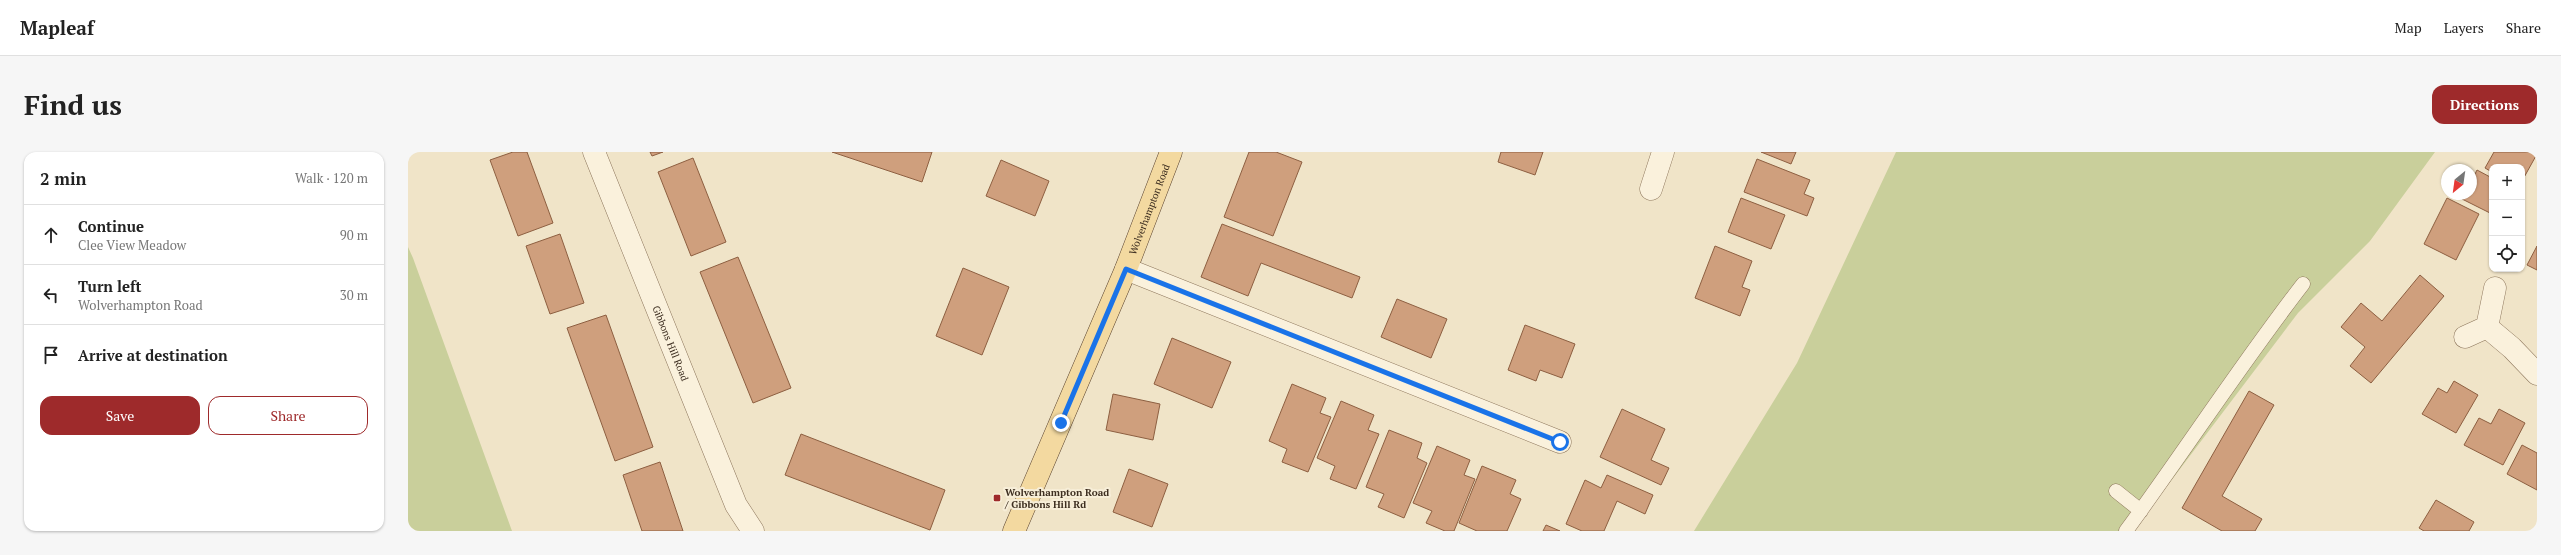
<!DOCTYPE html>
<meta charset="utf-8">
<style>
:root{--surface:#fff;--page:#f6f6f6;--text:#222;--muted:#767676;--line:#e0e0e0;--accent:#9e2a2b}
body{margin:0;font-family:"PT Serif",serif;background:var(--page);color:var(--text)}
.controls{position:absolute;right:12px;top:12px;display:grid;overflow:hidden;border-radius:8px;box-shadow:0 1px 3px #0004}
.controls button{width:36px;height:36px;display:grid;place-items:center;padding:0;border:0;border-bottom:1px solid var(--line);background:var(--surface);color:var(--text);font:20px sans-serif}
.compass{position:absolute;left:2033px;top:12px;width:36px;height:36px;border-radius:50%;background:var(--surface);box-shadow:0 1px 3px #0004;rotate:209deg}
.stop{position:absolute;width:12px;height:12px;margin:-9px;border:3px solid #1a73e8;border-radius:50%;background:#fff}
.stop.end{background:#1a73e8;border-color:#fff;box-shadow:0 1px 4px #0008}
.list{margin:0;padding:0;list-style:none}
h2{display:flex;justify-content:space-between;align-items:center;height:52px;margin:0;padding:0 16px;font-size:17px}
h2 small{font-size:13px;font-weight:400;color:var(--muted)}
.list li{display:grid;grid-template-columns:26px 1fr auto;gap:12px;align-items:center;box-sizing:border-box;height:60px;padding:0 16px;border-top:1px solid var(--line)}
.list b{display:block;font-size:15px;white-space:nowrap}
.list p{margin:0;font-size:13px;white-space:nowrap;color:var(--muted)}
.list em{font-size:13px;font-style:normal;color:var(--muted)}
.actions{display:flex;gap:8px;padding:12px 16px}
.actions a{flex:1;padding:9px 0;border:1px solid var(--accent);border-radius:12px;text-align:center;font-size:14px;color:var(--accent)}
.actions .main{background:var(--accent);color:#fff}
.icon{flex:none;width:22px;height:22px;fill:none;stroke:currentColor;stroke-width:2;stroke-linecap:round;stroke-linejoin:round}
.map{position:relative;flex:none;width:2129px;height:379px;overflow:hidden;border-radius:12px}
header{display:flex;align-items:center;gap:24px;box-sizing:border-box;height:56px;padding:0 20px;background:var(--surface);border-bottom:1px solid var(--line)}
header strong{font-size:19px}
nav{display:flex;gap:22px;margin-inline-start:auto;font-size:14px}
.intro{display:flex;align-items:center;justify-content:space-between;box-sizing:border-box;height:96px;padding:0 24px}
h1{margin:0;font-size:28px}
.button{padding:10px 18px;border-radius:12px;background:var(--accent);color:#fff;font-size:14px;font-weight:700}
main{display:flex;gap:24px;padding:0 24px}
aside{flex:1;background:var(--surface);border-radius:12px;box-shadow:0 1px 3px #0004}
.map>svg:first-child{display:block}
.green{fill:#c9cf9b}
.building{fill:#cf9f7d;stroke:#8d5f41}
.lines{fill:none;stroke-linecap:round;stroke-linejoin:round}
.lane-casing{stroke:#8d765c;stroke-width:15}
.street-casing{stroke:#8d765c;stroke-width:23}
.primary-casing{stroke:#5b4430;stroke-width:23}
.lane{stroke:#faf1dc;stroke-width:14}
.street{stroke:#faf1dc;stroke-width:22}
.primary{stroke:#f3d9a0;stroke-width:22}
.route{stroke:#1a73e8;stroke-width:5}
.poi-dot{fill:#9e2a2b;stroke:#f7eed8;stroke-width:1.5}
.labels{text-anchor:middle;stroke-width:4;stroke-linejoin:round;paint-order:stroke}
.street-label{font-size:10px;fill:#3d2e20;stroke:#f7eed8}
.poi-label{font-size:10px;font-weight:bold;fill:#3d2e20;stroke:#f7eed8;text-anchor:start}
</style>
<header>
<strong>Mapleaf</strong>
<nav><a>Map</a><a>Layers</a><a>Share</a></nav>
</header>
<div class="intro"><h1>Find us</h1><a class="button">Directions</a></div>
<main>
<aside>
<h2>2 min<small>Walk · 120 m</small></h2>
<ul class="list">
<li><svg class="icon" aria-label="ahead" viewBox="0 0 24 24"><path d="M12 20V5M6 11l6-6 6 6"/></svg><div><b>Continue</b><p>Clee View Meadow</p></div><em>90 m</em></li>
<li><svg class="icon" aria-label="left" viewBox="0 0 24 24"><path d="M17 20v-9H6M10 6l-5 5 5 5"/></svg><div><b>Turn left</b><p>Wolverhampton Road</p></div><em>30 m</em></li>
<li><svg class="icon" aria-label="arrive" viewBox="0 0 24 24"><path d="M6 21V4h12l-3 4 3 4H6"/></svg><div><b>Arrive at destination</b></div></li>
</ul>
<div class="actions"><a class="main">Save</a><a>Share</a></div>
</aside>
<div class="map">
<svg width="2129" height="379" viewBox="0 0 2129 379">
<rect width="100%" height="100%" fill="#f0e4c8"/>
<path class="green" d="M1488,0h539l-65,89 -72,72 -165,218h-439l103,-168z
M0,95l5,11 99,273h-104z"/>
<path class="building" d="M105,0h14l26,71 -35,13 -28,-76z
M242,0h13l-11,4z
M424,0h100l-10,30z
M841,0h27l26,10 -29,74 -49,-19z
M1093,0h42l-8,23 -37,-13z
M1353,0h35l-5,12z
M2086,0h43v2l-15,27v-14h-30v5l-7,-4z
M285,6l33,84 -35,14 -33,-84z
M1349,7l53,21 -6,14 10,4 -7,18 -63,-24z
M593,8l48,21 -14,35 -49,-20z
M2069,18l15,8v36l-30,-15 3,-5h6v-12z
M1333,46l44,17 -14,34 -43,-17z
M2039,46l32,16 -23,46 -32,-16z
M814,72l138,53 -8,21 -91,-35 -13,33 -47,-19z
M152,82l24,69 -34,11 -24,-68z
M1307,94l37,15 -10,26 8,3 -10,26 -45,-18z
M2129,94v24l-10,-5z
M330,105l53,131 -38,15 -53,-131z
M555,116l46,19 -27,68 -46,-19z
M2012,123l24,21 -73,87 -21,-17 15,-19 -24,-20 20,-24 21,18z
M989,147l50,20 -16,39 -50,-21z
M198,163l47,132 -38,14 -48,-133z
M1117,173l50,19 -13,34 -22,-8 -4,11 -28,-11z
M764,186l59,24 -19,46 -58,-24z
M2046,229l24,14 -22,38 -34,-19 16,-26 9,5z
M884,232l34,14 -6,15 11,4 -23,55 -26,-10 5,-13 -18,-8z
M1841,239l25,14 -52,91 40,23 -7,12h-33l-40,-23z
M705,242l47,10 -7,36 -47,-10z
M933,249l33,14 -6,15 11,4 -23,55 -26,-10 5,-13 -18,-8z
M1214,257l43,20 -14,31 18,8 -8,17 -61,-28z
M2091,257l26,14 -22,42 -39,-20 15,-27 12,6z
M981,278l33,13 -5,15 10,5 -23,55 -26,-11 6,-13 -18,-7z
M393,282l144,56 -15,40 -145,-55z
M2114,293l15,8v37l-30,-16z
M1029,294l33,14 -6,15 11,4 -21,52h-9l-19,-8 6,-12 -19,-8z
M252,310l23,69h-41l-19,-56z
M1074,314l34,14 -6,14 11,5 -14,32h-30l-18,-8z
M721,317l39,15 -16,43 -39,-15z
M1199,323l46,20 -8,19 -28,-13 -13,30h-22l-16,-7 19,-44 16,8z
M2028,348l38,22 -5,9h-45l-5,-3z
M1138,373l14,6h-17z"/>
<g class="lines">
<g class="lane-casing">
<path id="lane" d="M1708,339l25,20
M1718,379c60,-82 115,-167 177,-247"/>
</g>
<g class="street-casing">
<g id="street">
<path id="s1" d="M186,0l142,353 17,26"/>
<path d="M1243,37l12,-37"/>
<path d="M718,117l434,173"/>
<path d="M2079,175l25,21 25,26"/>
<path d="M2057,185l22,-10 8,-39"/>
</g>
</g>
<g class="primary-casing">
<g id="primary">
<path id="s2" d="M606,379l112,-262 45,-117"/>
</g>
</g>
<use href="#lane" class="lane"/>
<use href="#street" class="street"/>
<use href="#primary" class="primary"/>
</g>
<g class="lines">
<path class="route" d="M653,271l65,-154 434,173"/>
</g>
<rect class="poi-dot" x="585" y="342" width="8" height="8" rx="2"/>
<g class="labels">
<g class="street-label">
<text dy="4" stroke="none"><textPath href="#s2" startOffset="349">Wolverhampton Road</textPath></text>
<text dy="4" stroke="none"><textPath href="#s1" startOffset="206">Gibbons Hill Road</textPath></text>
</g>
<g class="poi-label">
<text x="597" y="344">Wolverhampton Road<tspan x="597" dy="12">/ Gibbons Hill Rd</tspan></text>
</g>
</g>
</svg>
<div class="controls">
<button>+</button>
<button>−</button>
<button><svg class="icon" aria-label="locate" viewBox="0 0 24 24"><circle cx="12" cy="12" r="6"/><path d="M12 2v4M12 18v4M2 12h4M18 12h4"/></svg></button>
</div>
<svg class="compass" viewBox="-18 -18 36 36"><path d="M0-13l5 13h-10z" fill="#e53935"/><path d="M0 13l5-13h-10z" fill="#767676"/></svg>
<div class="stop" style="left:1152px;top:290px"></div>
<div class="stop end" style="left:653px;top:271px"></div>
</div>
</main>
